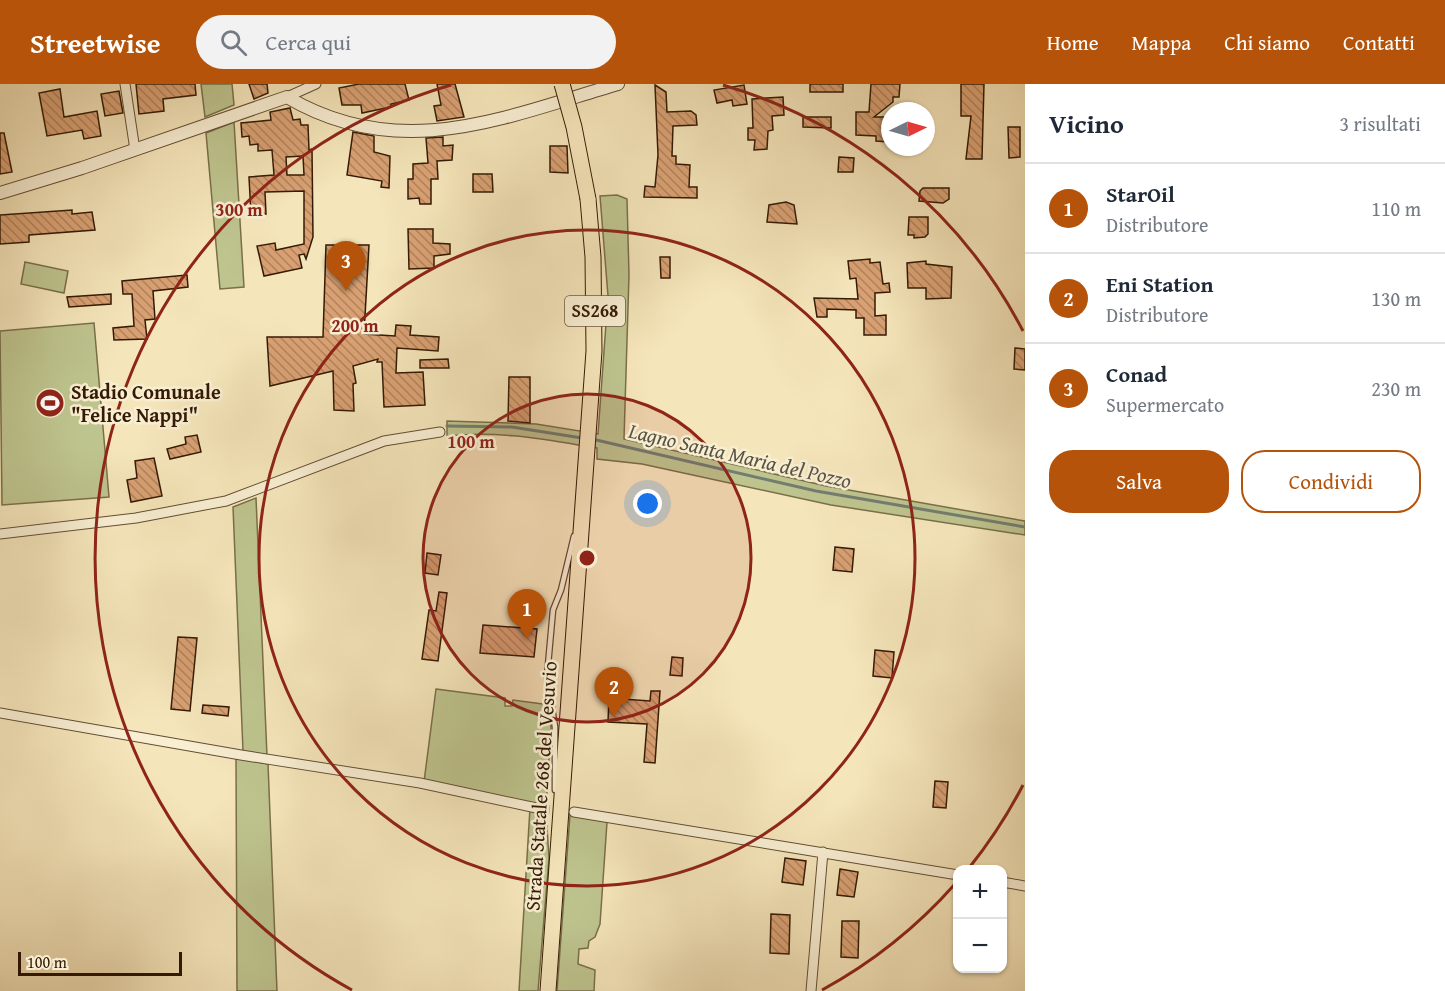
<!DOCTYPE html>
<html lang="it">
<meta charset="utf-8">
<style>
:root{--surface:#fff;--page:#f2f2f3;--text:#1f2937;--muted:#747a83;--line:#e0e1e3;--accent:#b45309}
body{margin:0;font-family:"Gentium Book Plus",serif;background:var(--page);color:var(--text)}
.controls{position:absolute;right:18px;bottom:18px;display:grid;overflow:hidden;border-radius:12px;box-shadow:0 2px 4px #0004}
.controls button{width:54px;height:54px;display:grid;place-items:center;padding:0;border:0;border-bottom:2px solid var(--line);background:var(--surface);color:var(--text);font:30px sans-serif}
.compass{position:absolute;left:881px;top:18px;width:54px;height:54px;border-radius:50%;background:var(--surface);box-shadow:0 2px 4px #0004;rotate:85deg}
.scale{position:absolute;left:18px;bottom:15px;width:164px;box-sizing:border-box;padding-left:6px;border:3px solid #341a04;border-top:0;font-size:16px;line-height:21px;white-space:nowrap;color:#341a04;-webkit-text-stroke:4px #f8eed2;paint-order:stroke}
.you{position:absolute;left:648px;top:420px;width:21px;height:21px;margin:-15px;border:4px solid #fff;border-radius:50%;background:#1a73e8;box-shadow:0 0 0 9px #1a73e833}
.badge{display:grid;place-items:center;width:39px;height:39px;border-radius:50%;background:var(--accent);color:#fff;font-size:20px;font-weight:700}
.pin{position:absolute;translate:-50% -50px;filter:drop-shadow(0 2px 3px #0008)}
.pin::after{content:'';position:absolute;top:32px;width:21px;height:18px;background:inherit;clip-path:polygon(0 0,100% 0,50% 100%)}
.list{margin:0;padding:0;list-style:none}
h2{display:flex;justify-content:space-between;align-items:center;height:78px;margin:0;padding:0 24px;font-size:26px}
h2 small{font-size:20px;font-weight:400;color:var(--muted)}
.list li{display:grid;grid-template-columns:39px 1fr auto;gap:18px;align-items:center;box-sizing:border-box;height:90px;padding:0 24px;border-top:2px solid var(--line)}
.list b{display:block;font-size:22px;white-space:nowrap}
.list p{margin:0;font-size:20px;white-space:nowrap;color:var(--muted)}
.list em{font-size:20px;font-style:normal;color:var(--muted)}
.actions{display:flex;gap:12px;padding:18px 24px}
.actions a{flex:1;padding:14px 0;border:2px solid var(--accent);border-radius:24px;text-align:center;font-size:21px;color:var(--accent)}
.actions .main{background:var(--accent);color:#fff}
.icon{flex:none;width:33px;height:33px;fill:none;stroke:currentColor;stroke-width:2;stroke-linecap:round;stroke-linejoin:round}
.map{position:relative;flex:none;width:1025px;height:907px;overflow:hidden}
header{display:flex;align-items:center;gap:36px;box-sizing:border-box;height:84px;padding:0 30px;background:var(--accent);color:#fff}
header strong{font-size:28px}
nav{display:flex;gap:33px;margin-inline-start:auto;font-size:21px}
.search{width:420px;height:54px;background:var(--page);display:flex;align-items:center;gap:15px;box-sizing:border-box;padding:0 21px;border-radius:33px;color:var(--muted);font-size:22px}
main{display:flex}
aside{flex:1;background:var(--surface)}
.map>svg:first-child{display:block}
.green{fill:#bec48e;stroke:#796f49;stroke-width:1.5}
.lines{fill:none;stroke-linecap:round;stroke-linejoin:round}
.stream{stroke:#747c70;stroke-width:3}
.building{fill:url(#building-back-hatch);stroke:#341a04;stroke-width:1.5;fill-rule:evenodd}
.minor-tunnel{stroke:#cebc96;stroke-width:9;stroke-dasharray:9 4.5;stroke-linecap:butt}
.service-casing{stroke:#644d32;stroke-width:7}
.minor-casing{stroke:#644d32;stroke-width:11}
.tertiary-casing{stroke:#644d32;stroke-width:14}
.trunk-casing{stroke:#341a04;stroke-width:17}
.service{stroke:#f8eed2;stroke-width:4.5}
.minor{stroke:#f8eed2;stroke-width:9}
.tertiary{stroke:#f8eed2;stroke-width:12}
.trunk{stroke:#f5e5ba;stroke-width:15}
.trunk-bridge-casing{stroke:#341a04;stroke-width:17;stroke-linecap:butt}
.trunk-bridge{stroke:#f5e5ba;stroke-width:15}
.ring{fill:none;stroke:#8f2418;stroke-width:3}
.labels{text-anchor:middle;stroke-width:5;stroke-linejoin:round;paint-order:stroke}
.shield{fill:#f8eed2;stroke:#6f5a42;stroke-width:1.5}
.shield-label{font-size:18px;font-weight:bold;fill:#341a04}
.poi-label{font-size:20px;font-weight:bold;fill:#341a04;stroke:#f8eed2;text-anchor:start}
.street-label{font-size:20px;fill:#341a04;stroke:#f8eed2}
.water-label{font-size:21px;font-style:italic;fill:#595343;stroke:#f8eed2}
.centre{fill:#8f2418;stroke:#f8eed2;stroke-width:3}
.ring-label{font-size:18px;text-anchor:middle;font-weight:bold;fill:#8f2418;stroke:#f8eed2;stroke-width:5;stroke-linejoin:round;paint-order:stroke}
</style>
<header>
<strong>Streetwise</strong>
<div class="search"><svg class="icon" aria-label="search" viewBox="0 0 24 24"><circle cx="10" cy="10" r="6"/><path d="M15 15l6 6"/></svg>Cerca qui</div>
<nav><a>Home</a><a>Mappa</a><a>Chi siamo</a><a>Contatti</a></nav>
</header>
<main>
<div class="map">
<svg width="1025" height="907" viewBox="0 0 1025 907">
<defs>
<pattern id="building-back-hatch" width="6" height="6" patternUnits="userSpaceOnUse" patternTransform="scale(1.5)"><rect width="6" height="6" fill="#d9a173"/><path d="M-1 5l2 2M0 0l6 6M5-1l2 2" fill="none" stroke="#b1825c"/></pattern>
</defs>
<rect width="100%" height="100%" fill="#f5e5ba"/>
<filter id="stains"><feTurbulence type="fractalNoise" baseFrequency=".00333" numOctaves="4"/><feColorMatrix values="0 0 0 0 .2 0 0 0 0 .09 0 0 0 0 .02 0 0 0 .5 -.17"/></filter>
<radialGradient id="worn" r=".72"><stop offset=".6" stop-color="#630" stop-opacity="0"/><stop offset="1" stop-color="#630" stop-opacity=".3"/></radialGradient>
<path class="green" d="M201,0h31l2,21 -29,12z
M234,38l10,165 -24,2 -14,-156z
M617,111l10,4 2,76 -5,164 202,47 199,35v14l-194,-30 -189,-41 -45,-5v-11c-50,-8 -99,-18 -150,-12v-15l89,3 62,10 10,-138 -8,-100z
M25,178l43,9 -4,22 -43,-9z
M94,239l15,174 -107,8 -2,-174z
M256,414l11,258 -24,-5 -10,-244z
M436,605l69,9v8h7l1,-6 37,5 1,23 -5,79 -122,-25z
M236,674l32,6 9,227h-40z
M530,724l16,3 3,47 -11,133h-19z
M570,731l37,7 -7,102 -5,13 -6,4 -1,7 -9,1 -1,15 17,6 -1,21h-37z"/>
<g class="lines">
<path class="stream" d="M447,342l65,1 70,11
M592,355l224,52 209,36"/>
</g>
<path class="building" d="M136,0h59l1,11 -33,4 1,12 -25,3z
M249,0h18l1,9 -14,6z
M359,0h46l4,16 -18,4v3l-29,6 -1,-8h-19l-3,-17z
M437,0h18l9,33 -27,4 -3,-15 7,-1z
M810,0h33v8h-33z
M871,0h29l-1,13h-6v5l-19,15h16v25l-14,-1v-5l-20,-1v-23h13z
M961,0h23l-2,75h-16l5,-43h-10z
M655,1l11,7 1,20 24,-1 5,4 1,10 -24,1 -1,30h4v8l14,1 -1,22h8v11l-53,-1 1,-11 10,1 3,-32z
M744,1l3,19 -14,2 -1,-6 -15,3 -3,-13z
M60,5l4,28 33,-6 4,25 -17,3 -2,-9 -35,6 -8,-43z
M119,7l4,22 -18,3 -4,-22z
M783,13l1,18 -12,1 1,14 -5,1 -1,18 -13,1 1,-10h-7v-12h5l-1,-29z
M290,24l3,12 7,-1 1,6h7l1,25 3,-1 1,88 -7,22 -2,-5 -5,1 3,13 -38,8 -7,-30 18,-3 1,7 28,-6v-53l-39,1 1,22 -15,1 -2,-38 25,-2 -2,-25 -14,1v-7l-8,1 -1,-9 -7,1 -1,-14 30,-3 -1,-8zM303,72l1,19h-17l-1,-18z
M803,33h28v11l-28,-1z
M1008,43h12v30l-11,1z
M353,48l21,4v16l16,4 -1,32 -8,-1 1,-6 -35,-6z
M0,49h4l8,39 -12,2z
M443,53v9l10,-1 -1,15 -15,1 1,18h-7v25h-11l-1,-6 -11,1v-20h5v-15l15,-1 -2,-25z
M550,62h17l1,27 -18,-1z
M839,73l15,1 -1,14h-15z
M473,90h19l1,18h-20z
M923,104h26v11l-6,4 -24,-2 1,-10z
M786,118l8,3 3,19 -30,-2 2,-17z
M72,126v4l20,-2 3,18 -66,5v7l-29,2v-29z
M909,133h19v17l-3,3 -11,1v-3h-6z
M408,145h25v14l17,1v10l-16,2v12l-25,1z
M326,161h43l-5,89 31,2 1,-11 15,1 -1,9 29,2 -1,14 -41,-3 -1,25 27,-1 2,33 -41,2 -2,-45h-5l1,-3 -25,7 3,17 -3,1 1,27 -20,-1 -1,-39 -63,15 -3,-49h56z
M660,173h10v21h-9z
M870,175v4l10,-1 3,22 6,-1 1,9 -15,1v23l11,-1v20h-22v-17h-8v-8l-29,-1v8h-10l-3,-19 44,1 -2,-21 -6,1 -2,-18z
M926,177v3l26,3 -1,31 -25,1v-11h-18l-1,-25z
M187,191l1,12 -35,4 2,28 -10,1 2,19 -33,1 -1,-12 21,-2 -2,-32h-9l-1,-13z
M111,210v10l-42,3 -2,-10z
M1015,264l10,1v21l-11,-1z
M448,275l1,9h-29v-8z
M509,293h21v46l-22,-2z
M197,351l4,17 -31,7 -3,-10 19,-5 -1,-7z
M154,374l8,38 -31,6 -4,-22 10,-2 -2,-17z
M835,463l19,2 -2,23 -19,-2z
M427,469l14,2 -3,20 -13,-2z
M439,508l8,1 -9,68 -16,-2 7,-49 7,1z
M483,541l54,4 -3,28 -54,-4z
M178,553l19,1 -7,73 -19,-2z
M875,566l19,2 -2,26 -19,-2z
M672,573l11,1 -1,18 -12,-1z
M651,607h9l-5,72 -11,-1 3,-38 -39,-2 1,-24 41,3z
M203,621l26,2 -1,9 -26,-3z
M935,697l13,1 -2,26 -13,-1z
M785,774l21,3 -3,24 -21,-3z
M840,785l18,3 -4,25 -17,-2z
M771,830l19,1 -1,39 -19,-1z
M842,837h17l-1,37 -17,-1z"/>
<g class="lines">
<path class="minor-tunnel" d="M541,725l25,2"/>
<g class="service-casing">
<path id="service" d="M555,706v-63l-8,-51 6,-66 8,-20 13,-54"/>
</g>
<g class="minor-casing">
<path id="minor" d="M125,0l10,66
M287,13l29,-13
M0,450l136,-16 90,-17 158,-60 56,-9
M0,629l241,42 179,28 121,26
M574,728l384,63
M1002,798l23,4
M811,907l12,-139"/>
</g>
<g class="tertiary-casing">
<path id="tertiary" d="M0,109l82,-25 205,-71c113,67 218,20 331,-13"/>
</g>
<g class="trunk-casing">
<path id="trunk" d="M548,907l46,-640 -1,-94 -5,-58"/>
</g>
<use href="#service" class="service"/>
<use href="#minor" class="minor"/>
<use href="#tertiary" class="tertiary"/>
<use href="#trunk" class="trunk"/>
<g class="trunk-bridge-casing">
<path id="trunk-bridge" d="M562,0l12,43 14,72"/>
</g>
<use href="#trunk-bridge" class="trunk-bridge"/>
</g>
<circle cx="587" cy="474" r="164" fill="#8f2418" fill-opacity=".12"/>
<g class="ring">
<circle cx="587" cy="474" r="164"/>
<circle cx="587" cy="474" r="328"/>
<path d="M1023 701A492 492 0 0 1 969 784M955 800A492 492 0 0 1 822 906M352 906A492 492 0 0 1 451 1M723 1A492 492 0 0 1 1023 247"/>
</g>
<defs>
<g id="stadium-disc" transform="scale(1.5)"><circle r="9.5" fill="#8f2418" stroke="#f8eed2"/><path d="M0-5a6.5 5 0 1 0 0 10a6.5 5 0 1 0 0-10ZM-3.5-1.8h7v3.6h-7Z" fill="#fff"/></g>
</defs>
<g fill-rule="evenodd">
<use href="#stadium-disc" x="50" y="319"/>
</g>
<g class="labels">
<rect class="shield" x="565" y="212" width="60" height="30" rx="4.5"/>
<g class="shield-label">
<text x="595" y="233">SS268</text>
</g>
<g class="poi-label">
<text x="71" y="315">Stadio Comunale<tspan x="71" dy="23">"Felice Nappi"</tspan></text>
</g>
<g class="street-label">
<text transform="translate(541 702) rotate(-86)" y="7">Strada Statale 268 del Vesuvio</text>
</g>
<g class="water-label">
<text transform="translate(740 372) rotate(13)" y="7">Lagno Santa Maria del Pozzo</text>
</g>
</g>
<circle cx="587" cy="474" r="9" class="centre"/>
<g class="ring-label">
<text x="239" y="132">300 m</text>
<text x="355" y="248">200 m</text>
<text x="471" y="364">100 m</text>
</g>
<rect width="100%" height="100%" filter="url(#stains)"/>
<rect width="100%" height="100%" fill="url(#worn)"/>
</svg>
<div class="controls">
<button>+</button>
<button>−</button>
</div>
<svg class="compass" viewBox="-18 -18 36 36"><path d="M0-13l5 13h-10z" fill="#e53935"/><path d="M0 13l5-13h-10z" fill="#747a83"/></svg>
<div class="scale">100 m</div>
<div class="you"></div>
<div class="pin badge" style="left:527px;top:555px">1</div>
<div class="pin badge" style="left:614px;top:633px">2</div>
<div class="pin badge" style="left:346px;top:207px">3</div>
</div>
<aside>
<h2>Vicino<small>3 risultati</small></h2>
<ul class="list">
<li><span class="badge">1</span><div><b>StarOil</b><p>Distributore</p></div><em>110 m</em></li>
<li><span class="badge">2</span><div><b>Eni Station</b><p>Distributore</p></div><em>130 m</em></li>
<li><span class="badge">3</span><div><b>Conad</b><p>Supermercato</p></div><em>230 m</em></li>
</ul>
<div class="actions"><a class="main">Salva</a><a>Condividi</a></div>
</aside>
</main>
